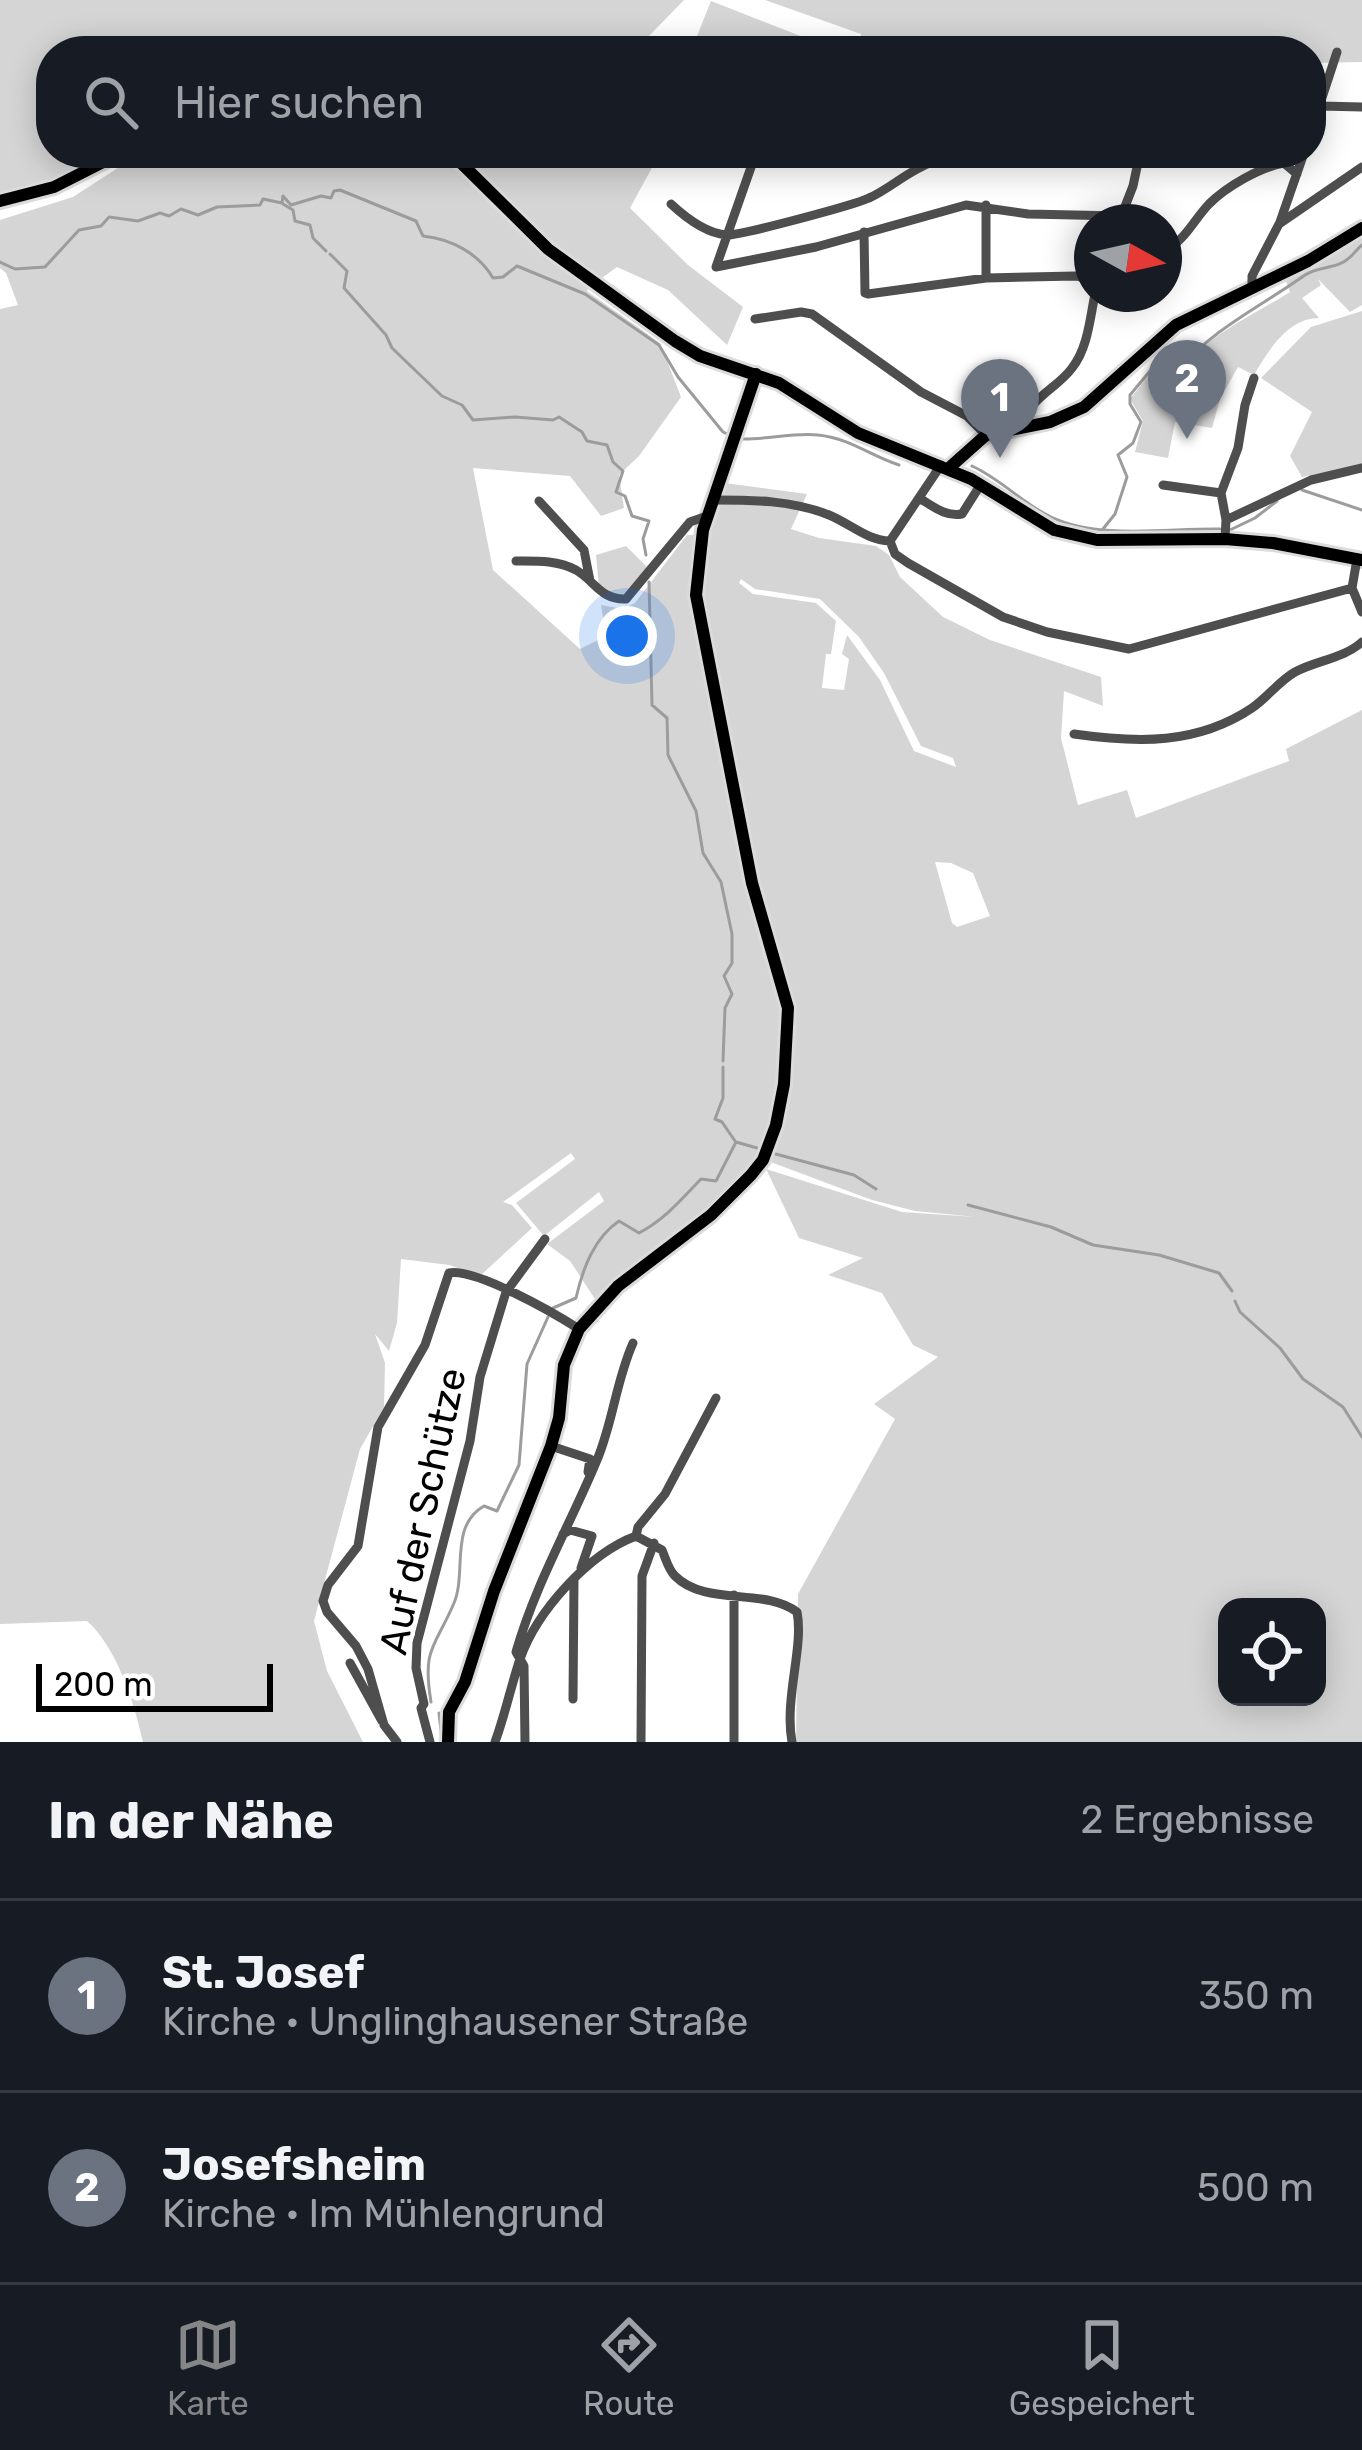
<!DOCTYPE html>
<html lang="de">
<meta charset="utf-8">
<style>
:root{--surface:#171b24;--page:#242831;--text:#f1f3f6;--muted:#9ea1a6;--line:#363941;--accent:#858687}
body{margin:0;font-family:Rubik,sans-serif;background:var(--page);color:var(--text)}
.controls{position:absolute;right:36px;bottom:36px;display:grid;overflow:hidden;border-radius:24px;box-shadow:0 6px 30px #0003}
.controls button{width:108px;height:108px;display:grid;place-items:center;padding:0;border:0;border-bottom:3px solid var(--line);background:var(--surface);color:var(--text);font:60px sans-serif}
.compass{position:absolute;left:1074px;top:204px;width:108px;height:108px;border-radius:50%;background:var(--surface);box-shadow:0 6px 30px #0003;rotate:98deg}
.scale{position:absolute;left:36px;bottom:30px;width:237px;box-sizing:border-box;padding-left:12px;border:6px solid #000;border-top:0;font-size:33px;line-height:42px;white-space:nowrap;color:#000;-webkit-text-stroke:9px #fff;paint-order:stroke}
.you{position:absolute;left:627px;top:636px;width:42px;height:42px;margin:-30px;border:9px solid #fff;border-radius:50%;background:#1a73e8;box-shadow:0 0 0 18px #1a73e833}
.badge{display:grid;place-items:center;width:78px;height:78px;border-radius:50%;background:var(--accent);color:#fff;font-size:39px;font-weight:700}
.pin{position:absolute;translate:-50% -99px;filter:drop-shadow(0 3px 6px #0008)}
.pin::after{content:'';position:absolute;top:63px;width:42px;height:36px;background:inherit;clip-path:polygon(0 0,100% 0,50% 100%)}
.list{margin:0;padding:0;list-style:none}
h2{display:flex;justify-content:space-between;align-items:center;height:156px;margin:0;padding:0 48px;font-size:51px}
h2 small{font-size:39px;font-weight:400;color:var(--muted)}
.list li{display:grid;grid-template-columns:78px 1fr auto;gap:36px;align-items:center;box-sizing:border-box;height:192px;padding:0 48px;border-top:3px solid var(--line)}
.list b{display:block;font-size:45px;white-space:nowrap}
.list p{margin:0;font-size:39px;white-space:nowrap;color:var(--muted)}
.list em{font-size:39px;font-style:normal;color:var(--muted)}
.icon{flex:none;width:66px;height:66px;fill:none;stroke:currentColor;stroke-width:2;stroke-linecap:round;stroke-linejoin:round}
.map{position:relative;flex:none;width:1362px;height:1742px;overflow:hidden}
.search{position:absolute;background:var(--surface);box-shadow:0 6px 30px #0003;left:36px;right:36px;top:36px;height:132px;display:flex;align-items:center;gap:30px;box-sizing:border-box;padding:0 42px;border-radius:48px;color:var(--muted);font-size:45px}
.sheet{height:540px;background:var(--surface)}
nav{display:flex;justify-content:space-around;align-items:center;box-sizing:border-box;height:168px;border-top:3px solid var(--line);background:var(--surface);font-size:33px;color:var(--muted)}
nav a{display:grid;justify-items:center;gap:6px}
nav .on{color:var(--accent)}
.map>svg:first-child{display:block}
.green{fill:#d5d5d5;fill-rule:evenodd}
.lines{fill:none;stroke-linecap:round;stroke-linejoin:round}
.stream{stroke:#9c9c9c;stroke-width:3}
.major-casing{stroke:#dbdbdb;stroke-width:18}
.minor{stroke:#4e4e4e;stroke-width:9}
.major{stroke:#000;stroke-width:12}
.labels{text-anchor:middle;stroke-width:9;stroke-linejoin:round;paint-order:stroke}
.street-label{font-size:39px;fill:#000;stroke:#fff}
</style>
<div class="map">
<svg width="1362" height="1742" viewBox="0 0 1362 1742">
<rect width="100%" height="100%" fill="#fff"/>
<path class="green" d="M0,0h684l-37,38 3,13h-599v102h54l-55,28 -50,12z
M765,0h597v62l-51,1v-12h-450v-17z
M711,1l105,41 -3,9h-122z
M141,153h302l148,133 -4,5 73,52 21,54 -42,59 -20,19 5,33 -23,8 -31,-40 -97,-8 20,102 87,79 26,-13 -5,-31 22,4 12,-6 52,-68h9l-4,83 56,267 31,108 3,44 -14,96 -13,28 -48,52 -112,86 -25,-38 -23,-17 57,-43 -5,-9 -55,44 -28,-33 59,-44 -4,-6 -68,49 9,3 20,23 -52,48 -31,-11 -48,-6 -4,64 -8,28 -14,-17 10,29 -1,44 -24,42 -46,172 13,50 36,71h-220c-9,-40 -26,-94 -56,-121l-87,3v-1315l18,-4 -12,-32 -6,-5v-48l73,-23z
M459,153h201l-30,55 58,57 55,42 -16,38 -59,-55 -51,-23 -18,13 -57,-43z
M1362,233v72l-12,7 -32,-33 3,6 -19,13 17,20c-31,0 -51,33 -65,57l-16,-8 -18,32 -8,29 -37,-6 -7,36 -33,-6 8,-31 -13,-22 21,-27 28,3c28,-41 70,-57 111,-83l-6,-16 60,-28z
M1362,311v154l-60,12 -12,-21 22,-44 -51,-34 50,-51z
M725,483l82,11 -16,35 28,9 57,8 13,9 11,22 43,40 47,23 111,37 2,29 -39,-15 -3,47 17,67 49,-15 9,28 153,-57 -3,-12 76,-39v1032h-566l2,-148 97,-175 -21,-15 64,-47 -25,-12 -31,-52 -54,-18 35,-17 -64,-20 -33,-69 136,43 74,5 -61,-6 -43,-11 -104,-39 23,-152 -37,-128 -53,-285 7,-69zM741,579l14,10 65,10 39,38 25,36 37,73 32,12 3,9 -42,-16 -34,-71 -33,-45 -5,19 7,5 -5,31 -22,-2 4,-34h5l5,-33 -20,-18 -63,-9 -14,-11zM935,862l16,1 22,10 17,43 -33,11 -5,-4zM1227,1607h90v90h-90z
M626,546l23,23 -24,27 -11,1 -15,-9 -3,-33z"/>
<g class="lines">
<path class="stream" d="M283,204l10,6 2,11 15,4 3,13 13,13
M330,254l17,17 -3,17 42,47 6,13 50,48 20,9 11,15 42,-3 38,3 6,-3 23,15 5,9 20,4 6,17 10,9 -7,21 9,4 7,20 17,5 -6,18 3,16
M0,262l15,7 30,-2 34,-37 22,-4 8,-9 29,4 22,-8 9,3 12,-7 17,6 19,-8 43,-2 3,-6 19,4 1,-7 8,9 30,-9 10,2 3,-7 6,-1 76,31 7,15c29,3 56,18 70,42l10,-1 14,-11 68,28 74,51 19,32 45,55 9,4
M741,439c24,1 54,-7 77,-4 31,3 53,21 81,30
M972,466c29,13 51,38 79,51 49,23 117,11 169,12
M1302,490l60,20
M1103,529l12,-15 12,-37 -9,-22 15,-12 8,-21 -11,-18v-9l20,-24h29c32,-42 83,-65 126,-96 13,-9 33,-6 44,-17 5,-4 8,-9 13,-13
M1230,530l25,-12 22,-17
M649,582l3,123 15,13 1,37 28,56 7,42 18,29 11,52v29l-8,13 8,18 -7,14 -2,53
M723,1067v31l-8,21 7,3 13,19
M736,1142l21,6
M772,1153l82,22 22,14
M968,1205l83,22 42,18 66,10 60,18 13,18
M1235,1301l5,11 40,36 23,31 40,28 19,30
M553,1308l23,-10c7,-30 18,-60 43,-77l20,12c26,-14 42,-33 62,-54l15,2 20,-39
M431,1702c-9,-55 4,-54 23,-99 13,-31 -5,-77 30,-97l13,5 22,-46 8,-101 21,-47
M439,1713l3,27"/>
<g class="major-casing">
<path id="major" d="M451,153l97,96 127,92 25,15 79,27 79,50 113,46 83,51 43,10 128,-1 48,4 89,17
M0,201l54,-14 67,-34
M949,468l37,-33 64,-13 34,-15 92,-82 132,-64 54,-33
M448,1742l1,-30 16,-30 29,-91 57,-145 8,-28 5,-53 15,-36 39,-43 93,-71 40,-40 12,-15 13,-35 8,-41 4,-76 -36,-125 -56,-288 7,-65 53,-156"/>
</g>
<path class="minor" d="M1320,106l42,1
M1311,131l26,-79
M756,153l-40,114 100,-20 150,-42 62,9 93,2
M671,204c14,13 35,29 55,31 13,1 128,-30 143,-37 21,-9 41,-29 64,-36 56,-17 127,13 182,-9
M986,205v73
M1119,222l14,-36 7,-33
M1280,222l24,-69
M864,232l1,61 3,1 118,-16 90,-2 16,4
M1164,252c22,-13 29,-31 45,-48 17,-17 51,-37 75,-41l13,11
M1252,287v-11l27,-52 83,-57
M755,319l46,-7 11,2 109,78 46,24 19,19
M979,397l30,5 17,10
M1023,426c5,-28 34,-37 49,-58 16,-20 18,-50 23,-74
M1163,485l58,8
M919,498c14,8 26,19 43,16l19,-30
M713,500c39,0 79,0 116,15 22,9 37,25 61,26l51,-76
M539,501l45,49 6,31
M1226,520l85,-40 51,-12
M1225,539l1,-19 -5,-27 17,-45 7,-43 9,-27
M890,541l5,13 13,9 95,54 44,15 82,17 223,-61 5,-29
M516,561c20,0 41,-1 60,9 20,12 25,30 50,29l64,-77 17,-6
M1352,588l10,24
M1074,734c63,9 123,11 178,-26 16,-11 27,-27 43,-36 22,-12 48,-13 67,-30
M551,1446l39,13 -2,13
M563,1534l7,-4 22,6 -11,32
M636,1536l2,-9 27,-33 51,-96
M350,1663l32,58
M573,1699l1,-119
M397,1742l-13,-17 -16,-56 -12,-23 -29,-34 -4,-11 5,-16 30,-39 20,-119 47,-82 24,-72c27,-5 105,40 130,56
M430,1742l-9,-34 3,-4 -8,-36 1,-25 53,-202 10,-64 26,-85 39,-53
M495,1742c10,-27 16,-56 25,-83 17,-48 68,-105 116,-123l26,14c4,9 6,19 13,26 31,31 89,11 122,36 7,35 -13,87 -5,130
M525,1742l-1,-76 -8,-14c19,-67 54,-127 81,-192 16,-38 19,-79 36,-117
M641,1742l1,-166 12,-33
M734,1742v-147"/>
<use href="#major" class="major"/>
</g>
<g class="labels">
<g class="street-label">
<text transform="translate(422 1511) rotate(-78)" y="14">Auf der Schütze</text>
</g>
</g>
</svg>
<div class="controls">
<button><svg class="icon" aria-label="locate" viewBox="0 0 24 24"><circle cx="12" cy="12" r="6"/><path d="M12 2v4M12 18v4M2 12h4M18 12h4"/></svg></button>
</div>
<svg class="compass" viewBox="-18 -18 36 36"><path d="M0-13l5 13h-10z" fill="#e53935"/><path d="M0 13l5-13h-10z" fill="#9ea1a6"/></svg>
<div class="scale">200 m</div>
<div class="you"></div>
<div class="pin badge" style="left:1000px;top:458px;background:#6b7280">1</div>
<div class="pin badge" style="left:1187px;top:439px;background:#6b7280">2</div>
<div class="search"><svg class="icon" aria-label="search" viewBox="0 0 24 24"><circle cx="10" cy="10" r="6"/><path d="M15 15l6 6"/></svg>Hier suchen</div>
</div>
<section class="sheet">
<h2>In der Nähe<small>2 Ergebnisse</small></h2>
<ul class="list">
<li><span class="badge" style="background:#6b7280">1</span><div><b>St. Josef</b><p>Kirche · Unglinghausener Straße</p></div><em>350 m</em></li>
<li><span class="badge" style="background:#6b7280">2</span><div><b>Josefsheim</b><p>Kirche · Im Mühlengrund</p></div><em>500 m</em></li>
</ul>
</section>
<nav>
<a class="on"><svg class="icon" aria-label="map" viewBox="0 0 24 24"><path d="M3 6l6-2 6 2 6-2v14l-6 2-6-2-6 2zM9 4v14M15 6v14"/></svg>Karte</a>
<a><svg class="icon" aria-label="directions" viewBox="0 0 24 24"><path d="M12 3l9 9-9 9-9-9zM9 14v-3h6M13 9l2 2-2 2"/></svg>Route</a>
<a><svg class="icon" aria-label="saved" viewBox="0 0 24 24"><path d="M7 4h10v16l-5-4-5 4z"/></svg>Gespeichert</a>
</nav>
